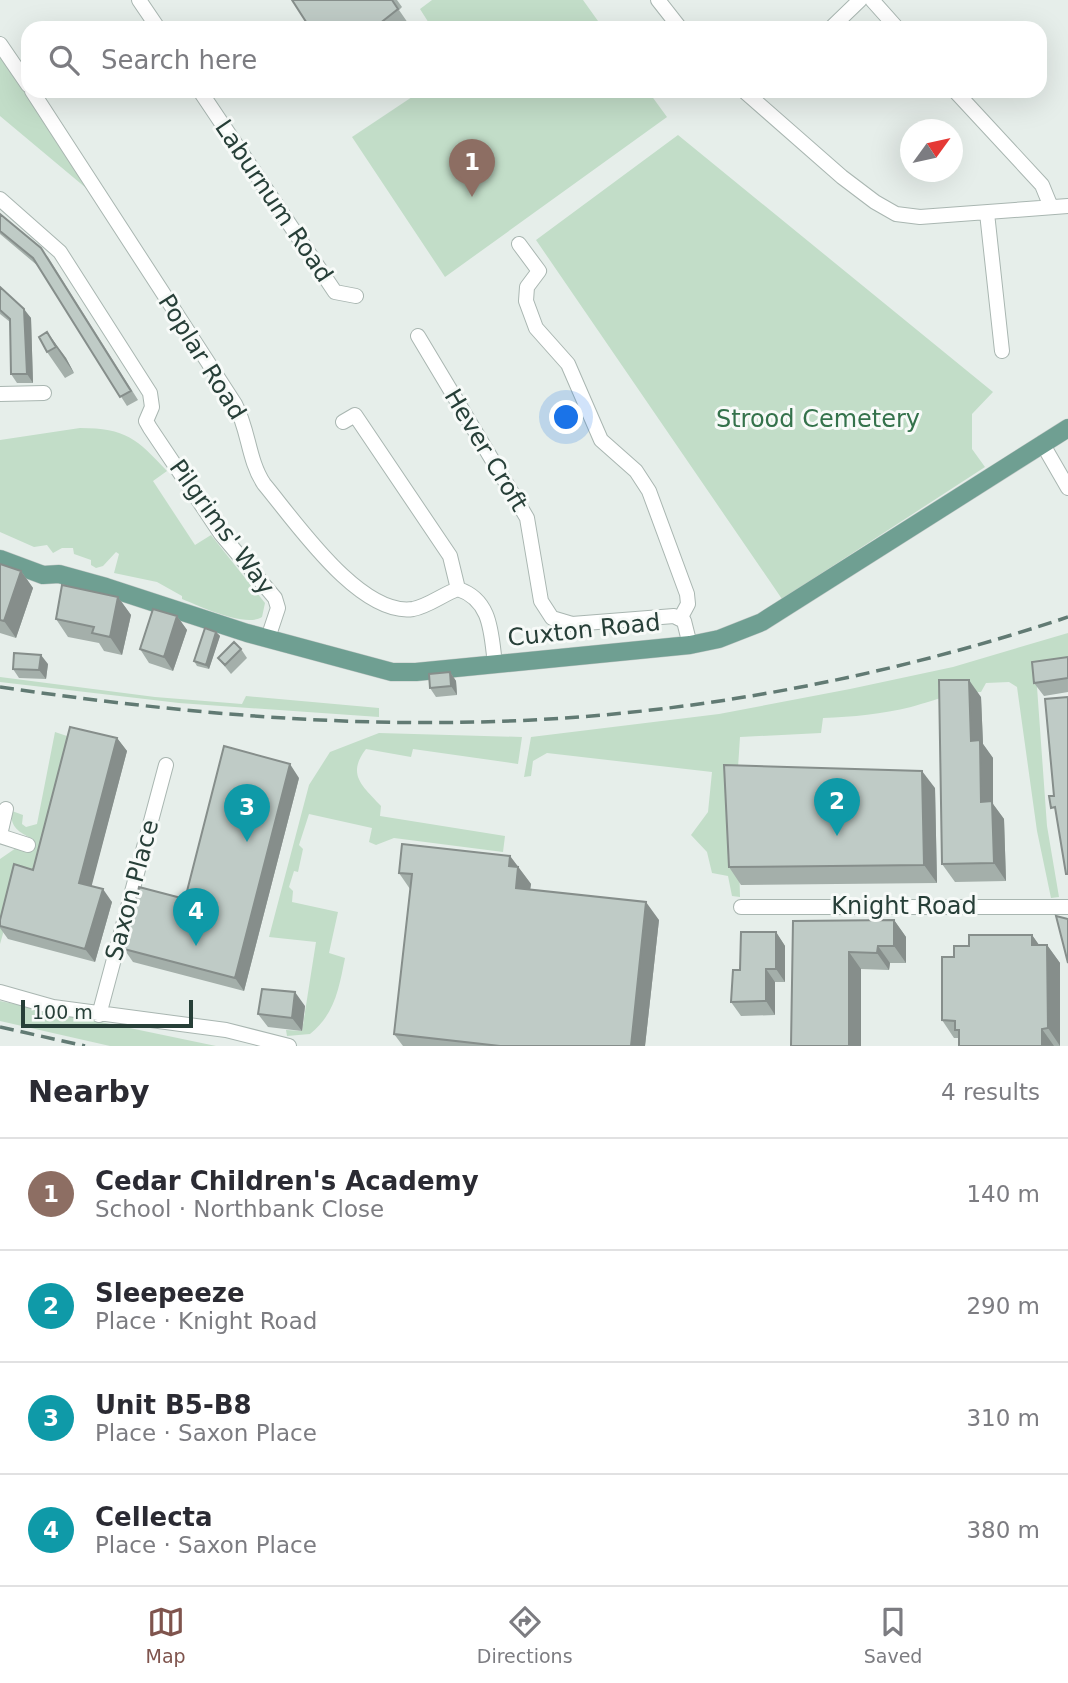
<!DOCTYPE html>
<meta charset="utf-8">
<style>
:root{--surface:#fff;--page:#f2f2f3;--text:#2b2b33;--muted:#7c7c81;--line:#e1e1e2;--accent:#7f544d}
body{margin:0;font-family:"DejaVu Sans",sans-serif;background:var(--page);color:var(--text)}
.compass{position:absolute;left:900px;top:119px;width:63px;height:63px;border-radius:50%;background:var(--surface);box-shadow:0 7px 28px #0002;rotate:57deg}
.scale{position:absolute;left:21px;bottom:18px;width:172px;box-sizing:border-box;padding-left:7px;border:4px solid #273f38;border-top:0;font-size:19px;line-height:24px;white-space:nowrap;color:#273f38;-webkit-text-stroke:5px #f7faf8;paint-order:stroke}
.you{position:absolute;left:567px;top:418px;width:24px;height:24px;margin:-18px;border:5px solid #fff;border-radius:50%;background:#1a73e8;box-shadow:0 0 0 10px #1a73e833}
.badge{display:grid;place-items:center;width:46px;height:46px;border-radius:50%;background:var(--accent);color:#fff;font-size:23px;font-weight:700}
.pin{position:absolute;translate:-50% -58px;filter:drop-shadow(0 2px 4px #0008)}
.pin::after{content:'';position:absolute;top:37px;width:24px;height:21px;background:inherit;clip-path:polygon(0 0,100% 0,50% 100%)}
.list{margin:0;padding:0;list-style:none}
h2{display:flex;justify-content:space-between;align-items:center;height:91px;margin:0;padding:0 28px;font-size:30px}
h2 small{font-size:23px;font-weight:400;color:var(--muted)}
.list li{display:grid;grid-template-columns:46px 1fr auto;gap:21px;align-items:center;box-sizing:border-box;height:112px;padding:0 28px;border-top:2px solid var(--line)}
.list b{display:block;font-size:26px;white-space:nowrap}
.list p{margin:0;font-size:23px;white-space:nowrap;color:var(--muted)}
.list em{font-size:23px;font-style:normal;color:var(--muted)}
.icon{flex:none;width:38px;height:38px;fill:none;stroke:currentColor;stroke-width:2;stroke-linecap:round;stroke-linejoin:round}
.map{position:relative;flex:none;width:1068px;height:1046px;overflow:hidden}
.search{position:absolute;background:var(--surface);box-shadow:0 7px 28px #0002;left:21px;right:21px;top:21px;height:77px;display:flex;align-items:center;gap:18px;box-sizing:border-box;padding:0 24px;border-radius:21px;color:var(--muted);font-size:26px}
.sheet{height:539px;background:var(--surface)}
nav{display:flex;justify-content:space-around;align-items:center;box-sizing:border-box;height:98px;border-top:2px solid var(--line);background:var(--surface);font-size:19px;color:var(--muted)}
nav a{display:grid;justify-items:center;gap:4px}
nav .on{color:var(--accent)}
.map>svg:first-child{display:block}
.green{fill:#c2ddc8}
.lines{fill:none;stroke-linecap:round;stroke-linejoin:round}
.minor-casing{stroke:#a9b6b1;stroke-width:16}
.major-casing{stroke:#c3c9c7;stroke-width:19}
.minor{stroke:#fff;stroke-width:14}
.major{stroke:#6f9f92;stroke-width:18}
.rail{stroke:#617a73;stroke-width:3.5;stroke-dasharray:14 7;stroke-linecap:butt}
.wall{fill:#a4afaa}
.shaded-wall{fill:#868e8b}
.building{fill:#bfcbc6;stroke:#868e8b;stroke-width:2}
.labels{text-anchor:middle;stroke-width:6;stroke-linejoin:round;paint-order:stroke}
.street-label{font-size:24px;fill:#273f38;stroke:#f7faf8}
.park-label{font-size:24px;fill:#34724b;stroke:#f7faf8}
</style>
<div class="map">
<svg width="1068" height="1046" viewBox="0 0 1068 1046">
<rect width="100%" height="100%" fill="#e6eeea"/>
<path class="green" d="M432,0h151l20,28h-171l-12,-19z
M0,53l92,140 -92,-77z
M421,91h227l19,26 -222,160 -93,-140z
M678,135l315,257 -21,22v35l13,18 -203,132 -246,-359z
M80,428c46,0 57,11 87,43l-14,10 42,64 16,-10 54,68 -3,14c-17,11 -62,-11 -80,-18v-3l-25,-14 -43,-9 5,-19 -3,-2 -13,14 -7,2 -5,-3v-5l-17,-6 -1,-6h-11l-9,5 -6,-8 -13,2 -34,-15v-92z
M1068,633v38l-28,3 -3,13 10,139 12,71 -8,1 -14,-67 -20,-144 -8,-5 -23,1 -5,9c-32,1 -41,7 -70,15 -29,7 -58,10 -88,11l-2,15 -81,4 -3,46 3,114 -8,-1 -4,-20 -16,-3 -5,-21 -16,-17 17,-23 4,-40 -165,-19 -14,8 -2,15 -7,1 7,-40 188,-23 131,-25 103,-22z
M0,677l155,20 87,7 4,-8 133,12v9l-200,-14 -179,-21z
M55,732l24,8 -36,138 -39,52 -4,14v-85l16,-11 13,4 4,-13c-13,-6 -24,-12 -21,-28l11,4 -1,9 4,3 11,-3z
M379,733l143,4 -4,27 -105,-15 -2,8 -45,-8c-20,26 -3,37 15,57l-1,10 125,20 -2,16 -109,-14 -18,7 -7,-3 3,-14 -63,-14 -10,31 4,4 -5,23 -4,-1 -5,16 4,4 -1,11 46,10 -9,41 16,5c-6,30 -10,56 -35,76l-23,2 -1,-6 16,1 14,-89 -47,-5 40,-152 21,-33z
M0,1001l216,45h-106l-110,-25z"/>
<g class="lines">
<g class="minor-casing">
<path id="minor" d="M139,0l19,28
M658,0l22,28
M872,0l25,28
M831,28l29,-28
M0,44l28,41
M32,91l203,313c14,26 13,56 29,80 31,37 96,133 149,125 16,-3 30,-15 45,-20 34,11 33,45 37,75
M200,91l135,201 21,4
M744,91l98,86 33,25 21,12 24,3 148,-11
M955,91l87,94 9,22
M0,199l60,53 90,141 2,14 -6,14 4,7 71,106 54,64 3,10 -10,30
M987,213l15,138
M519,244l20,27 -12,16 -1,14 10,27 32,36 33,76 35,31 13,20 38,103 1,10 -7,13
M418,336l109,182 14,83 11,17 20,6 102,-8 10,5 6,24
M0,394l44,-1
M343,422l12,-7 95,141 8,33
M1042,443l26,45
M0,835l6,-26
M0,836l28,9
M741,907h327
M0,992l53,15 173,23 63,16
M99,1015l67,-250"/>
</g>
<g class="major-casing">
<path id="major" d="M0,559l43,16 16,-1 47,13 141,46 145,39h24l274,-27 29,-6 43,-17 306,-194"/>
</g>
<use href="#minor" class="minor"/>
<use href="#major" class="major"/>
<path class="rail" d="M0,687c157,23 317,39 476,35 200,-4 403,-42 592,-105
M0,1027l85,19"/>
</g>
<path class="wall" d="M292,0h105l5,7 -3,3 9,13 -7,5h-91z
M0,214l48,43 90,143 -11,6 -89,-140 -38,-32z
M0,287l31,31 2,65h-16l-6,-9 -1,-52 -10,-8z
M47,332l19,26 8,15 -9,5 -18,-26z
M0,564l21,7 12,17 -17,50 -16,-5z
M118,597l13,18 -9,40 -18,-4 -5,-8 -31,-6 -12,-18z
M177,616l10,14 -14,41 -24,-8 -9,-14z
M216,632l4,4 -11,33 -12,-3 -3,-5z
M241,649l6,9 -16,16 -13,-16z
M1068,657v35l-24,4 -10,-13z
M48,664l-2,15 -27,-1 -6,-9z
M450,672l6,9 1,14 -21,2 -6,-9z
M981,697l2,47 10,14v46l11,15 2,62 -51,1 -13,-18z
M117,738l10,13 -36,135 21,16 -17,60 -87,-23 -8,-11v-8z
M299,778l-55,213 -111,-29 -9,-13 61,-50z
M935,788l2,95 -196,2 -12,-18z
M510,856l21,28 -1,5 129,31 -14,126h-242l-9,-12 16,-145 -11,-16z
M894,920l12,17v26h-16l-1,7 -28,-1v77h-70l2,-125z
M776,932l9,14v36h-10v33l-34,1 -10,-14 9,-32z
M1032,935l7,10h8l13,18v83h-101v-8h-5l-12,-18 12,-63 15,-11z
M305,1006l-3,25 -34,-4 -10,-13z"/>
<path class="shaded-wall" d="M24,309l7,9 2,65 -6,-9z
M47,332l19,26 8,15 -18,-26z
M21,571l12,17 -17,50 -12,-17z
M118,597l13,18 -9,40 -12,-18z
M177,616l10,14 -14,41 -9,-14z
M216,632l4,4 -11,33 -3,-4z
M41,655l7,9 -2,15 -7,-9z
M450,672l6,9 1,14 -6,-9z
M969,680l12,17 2,47 10,14v46l11,15 2,62 -12,-18 -13,-61 -10,-61z
M117,738l10,13 -38,145 -10,-13z
M290,764l9,14 -55,213 -9,-13z
M922,771l13,17 2,95 -13,-18z
M510,856l21,28 -3,21 -12,-17 -7,-22z
M103,889l9,13 -17,60 -10,-13z
M646,902l13,18 -14,126h-14z
M894,920l12,17v26l-12,-17z
M776,932l9,14v36l-9,-13z
M1032,935l12,17 -12,-7z
M1047,945l13,18v83l-12,-18z
M878,946l12,17 -1,7 -12,-17z
M849,952l12,17v77h-12z
M766,969l9,13v33l-9,-14z
M295,992l10,14 -3,25 -10,-13z
M1042,1029l12,17h-12z"/>
<path class="building" d="M292,0h100l6,9 -24,19h-64z
M0,214l41,34 90,143 -11,6 -87,-139 -33,-27z
M0,287l24,22 3,65h-16l-1,-55 -10,-9z
M47,332l9,15 -9,5 -8,-15z
M0,564l21,7 -17,50 -4,-1z
M62,585l56,12 -8,40 -18,-4 2,-6 -38,-8z
M153,609l24,7 -13,41 -24,-8z
M205,628l11,4 -10,33 -12,-4z
M234,642l7,7 -16,16 -7,-7z
M14,653l27,2 -2,15 -26,-1z
M1068,657v21l-34,5 -2,-21z
M450,672l1,14 -21,2 -1,-14z
M939,680h30l2,61 9,-1 1,62 11,-1 2,62 -52,1z
M1068,697v177h-2l-11,-67 -4,1 -2,-12h5l-9,-97z
M70,727l47,11 -38,145 24,6 -18,60 -85,-23v-6l14,-56 19,6z
M224,746l66,18 -55,214 -111,-29 15,-62 46,12z
M724,765l198,6 2,94 -195,2z
M402,844l108,12 -1,10 9,1 -2,21 130,14 -15,144h-131l-106,-12 18,-160 -13,-1z
M1056,916l12,3v44z
M894,920v26h-16l-1,7 -28,-1v94h-58l2,-125z
M741,932h35v37h-10v32l-35,1 2,-32h7z
M969,935h63v10h15l1,83 -6,1v17h-83v-16h-4v-9l-13,-1v-63h12v-11h15z
M262,989l33,3 -3,26 -34,-4z"/>
<g class="labels">
<g class="street-label">
<text transform="translate(274 201) rotate(56)" y="8">Laburnum Road</text>
<text transform="translate(202 357) rotate(58)" y="8">Poplar Road</text>
<text transform="translate(486 450) rotate(59)" y="8">Hever Croft</text>
<text transform="translate(222 527) rotate(54)" y="8">Pilgrims' Way</text>
<text transform="translate(584 630) rotate(-6)" y="8">Cuxton Road</text>
<text transform="translate(132 890) rotate(-75)" y="8">Saxon Place</text>
<text x="904" y="914">Knight Road</text>
</g>
<g class="park-label">
<text x="818" y="427">Strood Cemetery</text>
</g>
</g>
</svg>
<svg class="compass" viewBox="-18 -18 36 36"><path d="M0-13l5 13h-10z" fill="#e53935"/><path d="M0 13l5-13h-10z" fill="#7c7c81"/></svg>
<div class="scale">100 m</div>
<div class="you"></div>
<div class="pin badge" style="left:472px;top:197px;background:#8d6e63">1</div>
<div class="pin badge" style="left:837px;top:836px;background:#0f9aa8">2</div>
<div class="pin badge" style="left:247px;top:842px;background:#0f9aa8">3</div>
<div class="pin badge" style="left:196px;top:946px;background:#0f9aa8">4</div>
<div class="search"><svg class="icon" aria-label="search" viewBox="0 0 24 24"><circle cx="10" cy="10" r="6"/><path d="M15 15l6 6"/></svg>Search here</div>
</div>
<section class="sheet">
<h2>Nearby<small>4 results</small></h2>
<ul class="list">
<li><span class="badge" style="background:#8d6e63">1</span><div><b>Cedar Children's Academy</b><p>School · Northbank Close</p></div><em>140 m</em></li>
<li><span class="badge" style="background:#0f9aa8">2</span><div><b>Sleepeeze</b><p>Place · Knight Road</p></div><em>290 m</em></li>
<li><span class="badge" style="background:#0f9aa8">3</span><div><b>Unit B5-B8</b><p>Place · Saxon Place</p></div><em>310 m</em></li>
<li><span class="badge" style="background:#0f9aa8">4</span><div><b>Cellecta</b><p>Place · Saxon Place</p></div><em>380 m</em></li>
</ul>
</section>
<nav>
<a class="on"><svg class="icon" aria-label="map" viewBox="0 0 24 24"><path d="M3 6l6-2 6 2 6-2v14l-6 2-6-2-6 2zM9 4v14M15 6v14"/></svg>Map</a>
<a><svg class="icon" aria-label="directions" viewBox="0 0 24 24"><path d="M12 3l9 9-9 9-9-9zM9 14v-3h6M13 9l2 2-2 2"/></svg>Directions</a>
<a><svg class="icon" aria-label="saved" viewBox="0 0 24 24"><path d="M7 4h10v16l-5-4-5 4z"/></svg>Saved</a>
</nav>
